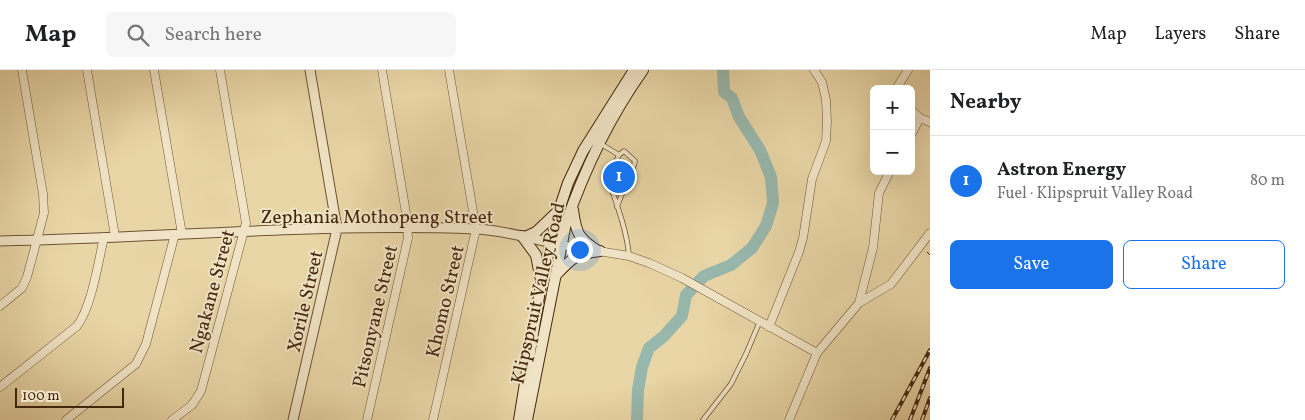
<!DOCTYPE html>
<meta charset="utf-8">
<style>
:root{--surface:#fff;--page:#f6f6f6;--text:#202124;--muted:#757577;--line:#e0e0e0;--accent:#1a73e8}
body{margin:0;font-family:Vollkorn,serif;background:var(--page);color:var(--text)}
.controls{position:absolute;right:15px;top:15px;display:grid;overflow:hidden;border-radius:8px;box-shadow:0 5px 20px #0002}
.controls button{width:45px;height:45px;display:grid;place-items:center;padding:0;border:0;border-bottom:1px solid var(--line);background:var(--surface);color:var(--text);font:25px sans-serif}
.scale{position:absolute;left:15px;bottom:12px;width:109px;box-sizing:border-box;padding-left:5px;border:2px solid #45270c;border-top:0;font-size:14px;line-height:18px;white-space:nowrap;color:#45270c;-webkit-text-stroke:4px #f1e4c6;paint-order:stroke}
.you{position:absolute;left:579px;top:179px;width:18px;height:18px;margin:-12px;border:4px solid #fff;border-radius:50%;background:#1a73e8;box-shadow:0 0 0 8px #1a73e833}
.badge{display:grid;place-items:center;width:32px;height:32px;border-radius:50%;background:var(--accent);color:#fff;font-size:16px;font-weight:700}
.pin{position:absolute;translate:-50% -50%;border:2px solid #fff;box-shadow:0 1px 5px #0006}
.list{margin:0;padding:0;list-style:none}
h2{display:flex;justify-content:space-between;align-items:center;height:65px;margin:0;padding:0 20px;font-size:21px}
h2 small{font-size:16px;font-weight:400;color:var(--muted)}
.list li{display:grid;grid-template-columns:32px 1fr auto;gap:15px;align-items:center;box-sizing:border-box;height:90px;padding:0 20px;border-top:1px solid var(--line)}
.list b{display:block;font-size:19px;white-space:nowrap}
.list p{margin:0;font-size:16px;white-space:nowrap;color:var(--muted)}
.list em{font-size:16px;font-style:normal;color:var(--muted)}
.actions{display:flex;gap:10px;padding:15px 20px}
.actions a{flex:1;padding:11px 0;border:1px solid var(--accent);border-radius:8px;text-align:center;font-size:18px;color:var(--accent)}
.actions .main{background:var(--accent);color:#fff}
.icon{flex:none;width:28px;height:28px;fill:none;stroke:currentColor;stroke-width:2;stroke-linecap:round;stroke-linejoin:round}
.map{position:relative;flex:none;width:930px;height:350px;overflow:hidden}
header{display:flex;align-items:center;gap:30px;box-sizing:border-box;height:70px;padding:0 25px;background:var(--surface);border-bottom:1px solid var(--line)}
header strong{font-size:24px}
nav{display:flex;gap:28px;margin-inline-start:auto;font-size:18px}
.search{width:350px;height:45px;background:var(--page);display:flex;align-items:center;gap:12px;box-sizing:border-box;padding:0 18px;border-radius:8px;color:var(--muted);font-size:19px}
main{display:flex}
aside{flex:1;background:var(--surface)}
.map>svg:first-child{display:block}
.lines{fill:none;stroke-linecap:round;stroke-linejoin:round}
.river{stroke:#98b8ad;stroke-width:12}
.service-casing{stroke:#6e5333;stroke-width:5.5}
.minor-casing{stroke:#6e5333;stroke-width:9}
.tertiary-casing{stroke:#6e5333;stroke-width:11}
.secondary-casing{stroke:#45270c;stroke-width:12}
.path{stroke:#45270c;stroke-width:1;stroke-dasharray:4 2.5;stroke-linecap:butt}
.service{stroke:#f1e4c6;stroke-width:4}
.minor{stroke:#f1e4c6;stroke-width:8}
.tertiary{stroke:#f1e4c6;stroke-width:9}
.secondary{stroke:#f1e4c6;stroke-width:10}
.rail-casing{stroke:#45270c;stroke-width:4}
.rail{stroke:#f1e4c6;stroke-width:2;stroke-dasharray:5.5;stroke-linecap:butt}
.labels{text-anchor:middle;stroke-width:4;stroke-linejoin:round;paint-order:stroke}
.street-label{font-size:19px;fill:#45270c;stroke:#f1e4c6}
</style>
<header>
<strong>Map</strong>
<div class="search"><svg class="icon" aria-label="search" viewBox="0 0 24 24"><circle cx="10" cy="10" r="6"/><path d="M15 15l6 6"/></svg>Search here</div>
<nav><a>Map</a><a>Layers</a><a>Share</a></nav>
</header>
<main>
<div class="map">
<svg width="930" height="350" viewBox="0 0 930 350">
<rect width="100%" height="100%" fill="#e9d6a7"/>
<filter id="stains"><feTurbulence type="fractalNoise" baseFrequency=".004" numOctaves="4"/><feColorMatrix values="0 0 0 0 .2 0 0 0 0 .09 0 0 0 0 .02 0 0 0 .5 -.17"/></filter>
<radialGradient id="worn" r=".72"><stop offset=".6" stop-color="#630" stop-opacity="0"/><stop offset="1" stop-color="#630" stop-opacity=".3"/></radialGradient>
<g class="lines">
<path class="river" d="M637,350l1,-30 4,-23 7,-19 15,-12 18,-20 4,-21 18,-19 27,-11 21,-17 14,-22 7,-23 -2,-26 -11,-27 -21,-33 -7,-19 -8,-6 -1,-22"/>
<g class="service-casing">
<path id="service" d="M601,74l18,11 -8,17 -2,10c8,23 18,49 20,74
M619,85l5,-4 11,10 -1,4 -8,20
M617,137l6,-16
M703,350l28,-36 15,-30 14,-33"/>
</g>
<g class="minor-casing">
<path id="minor" d="M87,0l28,166
M154,0l28,164
M896,19l12,-19
M911,40l9,8 10,4
M911,65l9,-17
M561,175l68,11 20,7 33,15 135,75
M859,233l14,-55 6,-55 11,-22
M0,236l22,-18 5,-11 17,-64 -1,-19 -21,-124
M769,257l30,-75 4,-14 9,-59 14,-38 1,-20 -1,-21 -4,-18 -8,-12
M0,317l77,-61c15,-20 21,-63 27,-89
M66,350l70,-56 10,-20 29,-110
M172,350l20,-15 9,-14 45,-168 -26,-153
M367,350l41,-182 -1,-19 -25,-149
M433,350l43,-191 -27,-159
M789,350l28,-67 42,-50 32,-19 39,-51"/>
</g>
<g class="tertiary-casing">
<path id="tertiary" d="M0,171c159,-3 317,-18 476,-12 28,1 55,10 82,15
M293,350l44,-191 -27,-159"/>
</g>
<g class="secondary-casing">
<path id="secondary" d="M573,140c3,23 5,28 25,41
M522,166l14,19 4,21
M525,167l11,-5 21,-20
M555,206c17,-18 20,-22 45,-25
M519,350l22,-136 18,-74 9,-27 15,-32 51,-81
M527,350l39,-197c18,-52 45,-108 77,-153"/>
</g>
<path class="path" d="M927,182l3,3"/>
<use href="#service" class="service"/>
<use href="#minor" class="minor"/>
<use href="#tertiary" class="tertiary"/>
<use href="#secondary" class="secondary"/>
<g class="rail-casing">
<path id="rail" d="M892,350l38,-70
M910,350l20,-52
M922,350l8,-22"/>
</g>
<use href="#rail" class="rail"/>
</g>
<g class="labels">
<g class="street-label">
<text x="377" y="153">Zephania Mothopeng Street</text>
<text transform="translate(211 221) rotate(-75)" y="7">Ngakane Street</text>
<text transform="translate(537 223) rotate(-77)" y="7">Klipspruit Valley Road</text>
<text transform="translate(304 231) rotate(-77)" y="7">Xorile Street</text>
<text transform="translate(444 231) rotate(-77)" y="7">Khomo Street</text>
<text transform="translate(374 246) rotate(-77)" y="7">Pitsonyane Street</text>
</g>
</g>
<rect width="100%" height="100%" filter="url(#stains)"/>
<rect width="100%" height="100%" fill="url(#worn)"/>
</svg>
<div class="controls">
<button>+</button>
<button>−</button>
</div>
<div class="scale">100 m</div>
<div class="you"></div>
<div class="pin badge" style="left:619px;top:107px">1</div>
</div>
<aside>
<h2>Nearby<small></small></h2>
<ul class="list">
<li><span class="badge">1</span><div><b>Astron Energy</b><p>Fuel · Klipspruit Valley Road</p></div><em>80 m</em></li>
</ul>
<div class="actions"><a class="main">Save</a><a>Share</a></div>
</aside>
</main>
